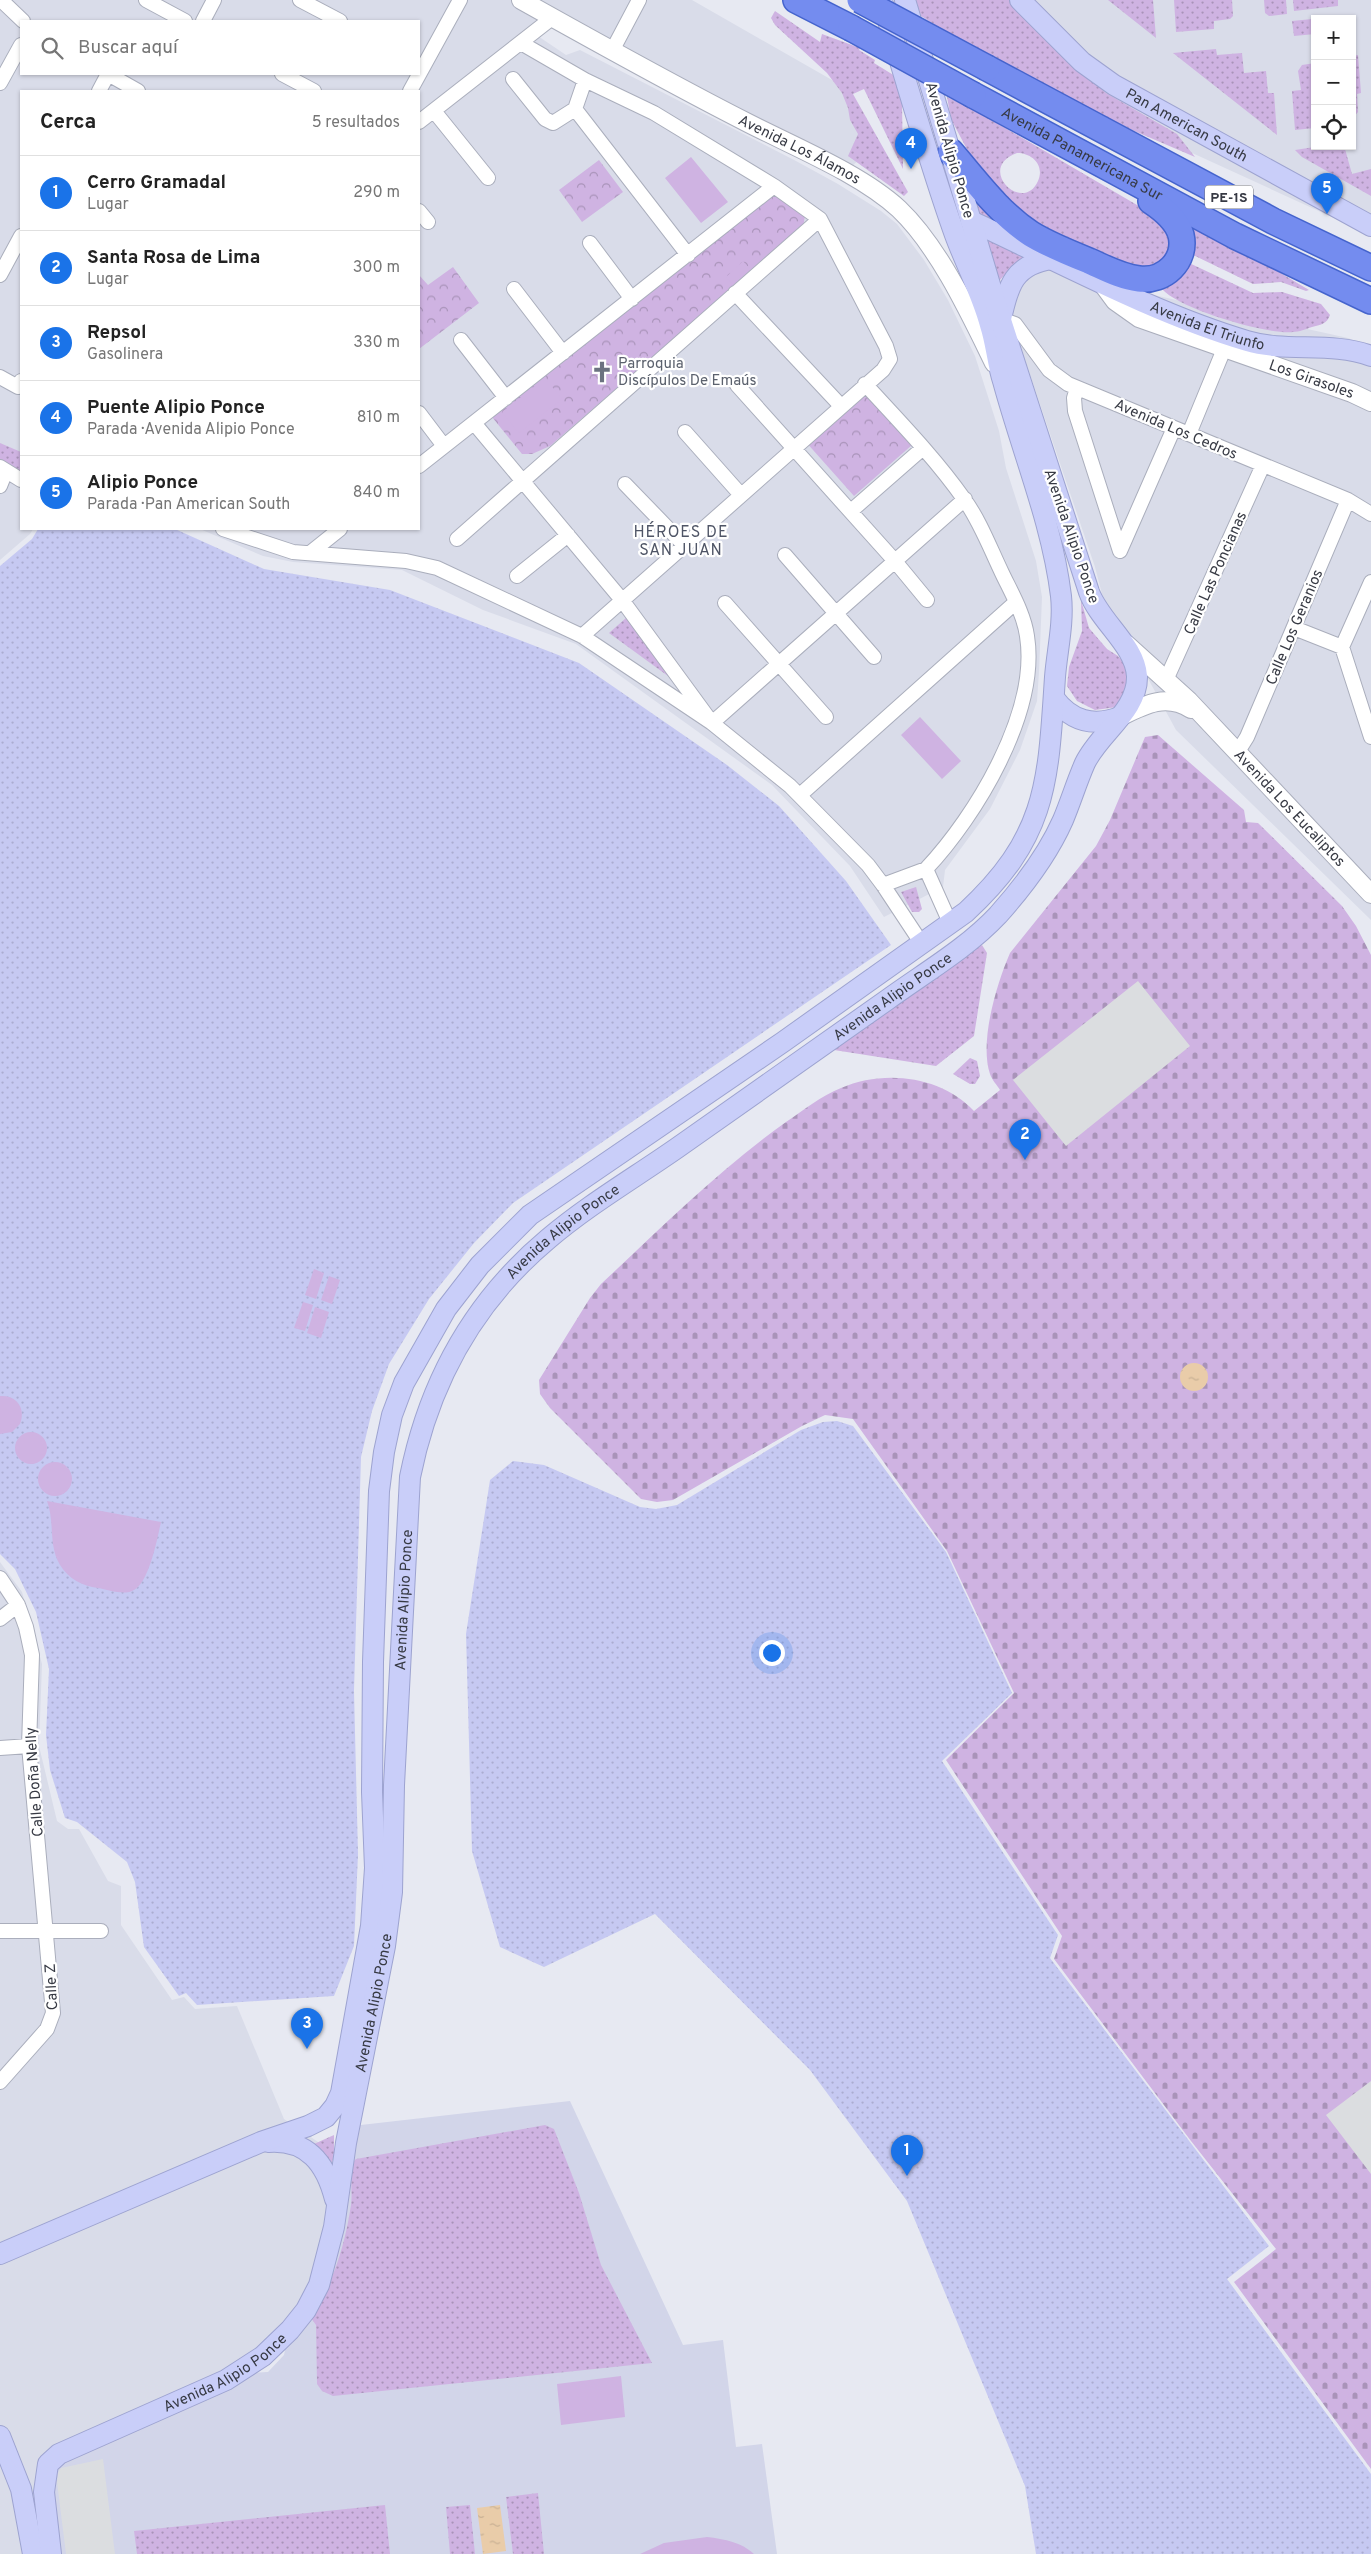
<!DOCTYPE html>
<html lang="es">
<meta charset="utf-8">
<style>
:root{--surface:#fff;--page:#f6f6f6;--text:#222;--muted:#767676;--line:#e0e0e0;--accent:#1a73e8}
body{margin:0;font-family:Overpass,sans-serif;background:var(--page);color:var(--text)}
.controls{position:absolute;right:15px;top:15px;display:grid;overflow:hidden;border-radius:0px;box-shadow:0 1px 4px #0004}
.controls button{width:45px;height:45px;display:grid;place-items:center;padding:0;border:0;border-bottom:1px solid var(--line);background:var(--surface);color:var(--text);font:25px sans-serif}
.you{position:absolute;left:771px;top:1652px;width:18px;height:18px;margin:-12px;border:4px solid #fff;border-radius:50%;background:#1a73e8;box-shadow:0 0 0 8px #1a73e833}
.badge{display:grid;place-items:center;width:32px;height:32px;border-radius:50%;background:var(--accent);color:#fff;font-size:16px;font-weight:700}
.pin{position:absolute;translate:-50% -41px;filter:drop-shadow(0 1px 2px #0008)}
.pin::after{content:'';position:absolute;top:26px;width:18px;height:15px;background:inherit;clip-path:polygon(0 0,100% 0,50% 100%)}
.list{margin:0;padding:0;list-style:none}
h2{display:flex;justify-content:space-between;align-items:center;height:65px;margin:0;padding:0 20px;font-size:21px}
h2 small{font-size:16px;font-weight:400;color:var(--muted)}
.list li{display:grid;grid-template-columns:32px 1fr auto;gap:15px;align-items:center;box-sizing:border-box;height:75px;padding:0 20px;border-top:1px solid var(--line)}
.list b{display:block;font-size:19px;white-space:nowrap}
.list p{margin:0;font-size:16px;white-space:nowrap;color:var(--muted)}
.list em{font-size:16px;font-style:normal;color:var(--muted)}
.icon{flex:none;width:28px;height:28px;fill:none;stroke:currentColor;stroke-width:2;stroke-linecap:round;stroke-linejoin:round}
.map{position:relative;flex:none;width:1371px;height:2554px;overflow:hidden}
.search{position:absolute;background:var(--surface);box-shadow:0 1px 4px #0004;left:20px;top:20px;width:400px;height:55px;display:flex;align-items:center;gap:12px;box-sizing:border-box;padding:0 18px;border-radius:0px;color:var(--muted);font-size:19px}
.panel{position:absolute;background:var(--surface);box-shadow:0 1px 4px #0004;left:20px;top:90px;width:400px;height:440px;border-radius:0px}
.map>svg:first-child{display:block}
.residential{fill:#d9dce9;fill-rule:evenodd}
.education{fill:#d2d5e9}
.grass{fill:url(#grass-dots);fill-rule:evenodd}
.sand{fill:url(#sand-dots)}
.cemetery{fill:url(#cemetery-stones)}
.park{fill:url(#park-crowns)}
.pitch{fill:#cfb3e2}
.parking{fill:#dbdde0}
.water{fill:url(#water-ripples)}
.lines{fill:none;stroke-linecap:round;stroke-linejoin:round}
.minor-casing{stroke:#aaaebc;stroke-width:16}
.tertiary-casing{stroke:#aaaebc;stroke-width:20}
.secondary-casing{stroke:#9da3d0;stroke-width:22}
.motorway-casing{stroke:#4564cd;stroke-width:28}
.minor{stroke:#fff;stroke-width:14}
.tertiary{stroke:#fff;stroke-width:18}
.secondary{stroke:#c9cef9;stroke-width:20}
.motorway{stroke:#748cef;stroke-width:25}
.motorway-bridge-casing{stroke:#4564cd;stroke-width:28;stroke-linecap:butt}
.motorway-bridge{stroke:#748cef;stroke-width:25}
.labels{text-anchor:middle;stroke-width:4.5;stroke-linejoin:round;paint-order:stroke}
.shield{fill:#fff;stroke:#73757c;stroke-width:1}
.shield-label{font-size:14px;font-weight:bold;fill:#373a44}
.street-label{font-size:15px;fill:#373a44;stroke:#fff}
.worship-label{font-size:15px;fill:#5b616d;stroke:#fff;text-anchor:start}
.neighbourhood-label{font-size:16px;letter-spacing:1px;fill:#4f5566;stroke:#fff}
</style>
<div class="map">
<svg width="1371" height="2554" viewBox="0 0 1371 2554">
<defs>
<pattern id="grass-dots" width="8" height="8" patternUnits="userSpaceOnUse" patternTransform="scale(1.25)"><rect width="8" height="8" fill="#cfb3e2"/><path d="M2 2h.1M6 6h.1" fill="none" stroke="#a993b9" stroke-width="1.8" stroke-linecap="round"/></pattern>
<pattern id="sand-dots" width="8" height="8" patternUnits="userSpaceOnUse" patternTransform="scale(1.25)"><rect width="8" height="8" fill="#c6c9f2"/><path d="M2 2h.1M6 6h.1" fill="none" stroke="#abadd1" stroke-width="1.8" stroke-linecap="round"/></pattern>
<pattern id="cemetery-stones" width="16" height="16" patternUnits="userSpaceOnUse" patternTransform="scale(1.25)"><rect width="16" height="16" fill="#cfb3e2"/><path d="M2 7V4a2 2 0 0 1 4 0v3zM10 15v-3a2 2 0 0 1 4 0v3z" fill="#a993b9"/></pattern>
<pattern id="park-crowns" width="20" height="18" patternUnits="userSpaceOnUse" patternTransform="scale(1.25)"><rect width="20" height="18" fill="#cfb3e2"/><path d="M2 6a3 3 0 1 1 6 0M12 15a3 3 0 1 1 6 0" fill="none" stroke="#a993b9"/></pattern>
<pattern id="water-ripples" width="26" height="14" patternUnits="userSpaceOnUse" patternTransform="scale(1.25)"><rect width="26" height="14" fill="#e9cca9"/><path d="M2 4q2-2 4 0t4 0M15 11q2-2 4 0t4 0" fill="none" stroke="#c8b093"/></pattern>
</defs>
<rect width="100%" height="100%" fill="#e7e9f2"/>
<path class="residential" d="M0,0h692l154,88 24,62 -19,17 -309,-148 -13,11 37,25 14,-5 216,111 42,23 43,27 16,13 27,36 24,40 27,56 24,75 7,37 30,93 6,36 -3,75 -2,29 -17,49 -30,59 -45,61 -2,17 -59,30 -34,-51 -78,-81 -196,-141 -93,-34 -81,-40 -109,-8 -30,-6 -63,-27h219v-438h-398v438h12l-3,5 -30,26zM21,21h398v53h-398z
M1009,0h362v235l-194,-89 -91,-62zM1315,19h37v127h-37z
M1028,261l117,32 203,45 23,10v572l-195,-190 -74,-136 -7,-27 -94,-278z
M0,1562l22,30 20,72 -3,82 18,75 11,8h11l29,52 13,5v39l51,75 12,-3 11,12 42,-3 47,113 43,29 15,55 -6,30 -54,109 -226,118 -14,94h-42z"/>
<path class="education" d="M570,2101l113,244 40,-5 13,107 26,-3 15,110h-716l-7,-64 4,-29 193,-88 17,-1 16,-17 3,-14 31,-39 34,-176z"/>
<path class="grass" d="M916,0h97l55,60 38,33 71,41 18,23 -63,-27 -153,-77 -58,-37z
M1108,0h45l3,38z
M1174,0h58l1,16 -3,3 -16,2v8l-38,3z
M1264,0h22l1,14 -18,2 -4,-3z
M1293,0h45v6l-44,5z
M775,11l45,31 2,-8 38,14 -1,2 16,10 -1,3 21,13 7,27 1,66 -39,-80 -11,5 55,98 -4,4 -56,-40 10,-22 -8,-14 -2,-12 -6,-15 -15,-20 -52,-48 -4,-7z
M1342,16l5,3h-32v15l-21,2 -2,-15z
M1216,49l1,6 25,-2 2,20 22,-2 2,22h6l3,42 -104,-82z
M1358,55l3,38 -4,1 1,18 -6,7v-63z
M1315,63v65l-20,2 -3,-39 9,-1 -3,-19 4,-6z
M947,97l29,14 173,101 11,9 13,20 -14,27 -26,1 -86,-38 -39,-27 -28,-30 -29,-55zM1017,153c15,0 28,12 21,28 -15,34 -63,-13 -21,-28z
M1321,146h16l1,3h7l7,25 19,-5v27l-69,-39 -7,-7z
M972,190l72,63 -27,9 -19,20z
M1188,218l121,72 -3,1 -25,-9 -28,2 -64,-31z
M1187,262l66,31 29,-1 39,12 9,11c-3,9 -10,10 -18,12 -6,2 -13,5 -19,5 -26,3 -114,-23 -131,-43z
M0,443l21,9v28l-21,-13z
M1081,600l8,28 18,21 11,7 10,12 2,23 -13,16 -22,3 -18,-9 -10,-15 2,-19 13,-36z
M626,618l53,66 -70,-51z
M916,887l6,22 -3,3h-7l-11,-20z
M982,945l5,8 -13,83 -38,30 -102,-16 1,-6z
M970,1058l7,3 3,15 -5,8h-5l-17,-10z
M545,2125l9,4 25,64 22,72 51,98 -319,33 -11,-5 -5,-7 -1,-59 -5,-7c22,-34 34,-73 40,-113 2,-14 -2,-30 2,-43l3,-3z
M334,2135v23l-4,7 -16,-21z
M538,2493l6,61h-31l-7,-57z
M385,2505l5,49h-253l-3,-23z
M470,2505l5,49h-25l-4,-47z"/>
<path class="sand" d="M38,529h137l89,40 126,21 189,73 148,102 52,41 67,75 45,64 -378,258 -39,40 -45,56 -40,65 -17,47 -11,46 -7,234 4,163 -4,92 -20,50 -137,9 -11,-12 -7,3 -35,-49 -9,-65 -8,-20 -50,-40 -12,-4 -15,-48 -4,-35 3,-66 -13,-57 -21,-43 -15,-15v-988l32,-27z
M837,1421l16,5 93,126 66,141 -70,68 116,174 -8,23 219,288 -42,33 144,195v80h-335l-11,-68 -118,-285 -97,-131 -155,-156 -111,53 -44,-20 -28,-96 -6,-217 24,-154 23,-19 31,4 96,42 16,2 21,-4 124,-75 22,-8z"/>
<path class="cemetery" d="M1158,735l86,75 2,12 12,1 84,83 14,20 15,29v1514l-137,-187 42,-33 -85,-108 -137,-182 8,-23 -116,-176 68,-67 -67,-142 -94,-132 -28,-4 -23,11 -129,74 -16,2 -16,-3 -91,-91 -10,-14 -1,-14 51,-82 11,-14c60,-56 119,-115 185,-162 18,-12 35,-26 55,-34 43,-19 101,-12 133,23l26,-21c-3,-5 -8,-10 -10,-16 -11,-33 7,-91 20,-121l86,-107 14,-26 35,-83z"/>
<path class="park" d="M599,160l24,32 -41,30 -23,-32z
M772,195h6l27,21 -2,11 -253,219 -18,8h-10l-30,-37z
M453,267l26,36 -60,46v-74l9,10z
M863,390l49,55 -58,51 -49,-55z"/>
<path class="pitch" d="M691,157l37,45 -27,21 -36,-45z
M743,261l8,9 -18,15 -7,-8z
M545,378l17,21 -43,34 -17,-21z
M920,717l41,44 -19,18 -41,-44z
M314,1269l10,4 -8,26 -11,-4z
M329,1276l11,4 -8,24 -11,-4z
M303,1302l10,3 -8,26 -11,-3z
M315,1307l14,5 -8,26 -14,-5z
M0,1396c17,-1 26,12 20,28l-8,8 -12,2z
M15 1448a16 16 0 1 1 32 0a16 16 0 1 1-32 0Z
M38 1479a17 17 0 1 1 34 0a17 17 0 1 1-34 0Z
M47,1501l114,21c-4,17 -12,63 -29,69 -9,4 -24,-1 -34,-3 -16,-2 -29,-9 -38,-23 -12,-20 -5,-43 -13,-64z
M621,2376l4,41 -64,8 -4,-41z
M707,2537c17,2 34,5 47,17h-114l24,-11z"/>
<path class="parking" d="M1138,981l52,65 -124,100 -53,-66z
M1371,2081v93l-45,-59z
M103,2459l12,95h-49l-9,-72 1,-9 3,-5z"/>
<path class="water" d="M1180 1377a14 14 0 1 1 28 0a14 14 0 1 1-28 0Z
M500,2505l6,46 -23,3 -6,-46z"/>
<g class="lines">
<g class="minor-casing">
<path id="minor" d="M1,0l22,21
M146,0l39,21
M300,0l40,21
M203,21l11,-21
M521,43l64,37 69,33 120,73 46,33 66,127 4,13 -7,11 -301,266
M612,51l27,-51
M108,74l30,17
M282,74l32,17
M513,79l32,40 8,4 22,-14 10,-29
M0,83l21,-38
M99,91l9,-17
M410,91l50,-91
M575,109l113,146
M434,111l54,67
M419,122l133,-104
M419,211l9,11
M590,243l42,56
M0,275l21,-39
M514,289l49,64
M735,293l106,113
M1001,319l14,5 34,46 19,14 280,116 23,14
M461,340l45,58
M0,377l18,10 3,-6
M865,384c34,37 70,74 99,115 16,22 26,49 38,74 9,19 22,41 25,63 12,76 -51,180 -101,233l25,56
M737,385l157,175 33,40
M1077,388l-3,10 1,13 45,140
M419,413l25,33
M474,423l148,177 90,123 78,63 78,79 15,20 39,59
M685,432l56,63
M1189,434l35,-85
M419,466l355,-280
M0,467l21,13
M625,484l59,61
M0,486l6,-15
M851,511l72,-63
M223,529l70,23 113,9 31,7 145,68 130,87 253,-224
M457,539l363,-320
M1120,551l54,-123
M310,553l30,-24
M785,555l89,102
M517,576l51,-41
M1371,582l-29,65 29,90
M725,603l101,114
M1294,628l48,19
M1166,680l97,-215
M1237,753l10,-16 101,-237
M800,795l216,-193
M883,885l43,-16
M0,1578l18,27 8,22 6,28 -3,91 24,267 -6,16 -47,53
M0,1619l18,-14
M0,1748l29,-2
M0,1931h101"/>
</g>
<g class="tertiary-casing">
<g id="tertiary">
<path id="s1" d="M521,0c75,42 150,84 227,123 47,24 113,51 151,86 40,38 71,105 95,154"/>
<path id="s2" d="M1101,282l14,19 24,17 213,75 19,9"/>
<path id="s3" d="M1126,644l63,57 182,193"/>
<path d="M1120,717c24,-12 46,-24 71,-8"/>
</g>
</g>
<g class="secondary-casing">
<g id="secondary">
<path id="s4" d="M1020,0l62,62 32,23 257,141"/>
<path id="s5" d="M971,221c89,41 182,92 276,120 40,12 84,0 124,15"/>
<path d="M1001,319c7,-33 13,-55 51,-60"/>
<path d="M1054,698c17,23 39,29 66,19"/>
<path d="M268,2142c40,-3 58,22 67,57"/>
<path d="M0,2254l261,-112 47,-16 18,-9 9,-11 6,-13 30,-167 4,-58 -3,-76 1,-130 6,-171 5,-39 8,-37 12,-32 42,-74 34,-44 50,-50 253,-173 183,-130c82,-76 82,-130 89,-235 2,-26 9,-54 6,-81 -9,-74 -39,-144 -58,-215 -6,-18 -7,-38 -13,-56 -8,-31 -24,-60 -35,-90 -27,-76 -49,-154 -72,-231"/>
<path d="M0,2436l21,53 12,65"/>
<path id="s6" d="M51,2554l-7,-62 4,-28 11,-10 167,-74 37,-24 27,-26 16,-20 13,-25 15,-58 12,-84 39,-197 7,-54 2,-107 16,-308c19,-95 63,-175 138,-238 40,-34 86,-61 129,-91 70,-49 140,-98 210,-148 37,-27 79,-51 111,-85 25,-28 50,-61 65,-95 8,-19 14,-39 22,-57 15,-31 53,-52 52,-87 -2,-31 -37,-54 -48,-84l-92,-284 -92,-308"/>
</g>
</g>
<g class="motorway-casing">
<g id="motorway">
<path d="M796,0l55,28"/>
<path d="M987,68l286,153 98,47"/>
<path id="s7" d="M973,95l262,141 136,65"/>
<path d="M951,152c25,29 48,61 80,82 18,11 38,19 58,27 16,7 32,16 50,18 25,3 48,-18 42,-44 -4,-15 -18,-26 -30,-34"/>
</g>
</g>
<use href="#minor" class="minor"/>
<use href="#tertiary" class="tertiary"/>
<use href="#secondary" class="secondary"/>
<use href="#motorway" class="motorway"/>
<g class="motorway-bridge-casing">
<path id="motorway-bridge" d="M860,0l127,68
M851,28l122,67"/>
</g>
<use href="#motorway-bridge" class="motorway-bridge"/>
</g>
<defs>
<g id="church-bare" transform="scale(1.725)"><path d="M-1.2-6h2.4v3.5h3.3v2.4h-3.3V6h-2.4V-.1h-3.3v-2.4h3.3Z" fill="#6b7280" stroke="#fff" stroke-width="2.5" paint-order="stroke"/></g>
</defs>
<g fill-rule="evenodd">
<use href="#church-bare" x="602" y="372"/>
</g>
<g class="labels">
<rect class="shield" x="1205" y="185.5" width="48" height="23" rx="4"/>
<g class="shield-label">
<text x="1229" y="202">PE-1S</text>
</g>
<g class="street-label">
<text dy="5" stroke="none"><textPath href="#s4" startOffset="210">Pan American South</textPath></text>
<text transform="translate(950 150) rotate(74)" y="5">Avenida Alipio Ponce</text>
<text dy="5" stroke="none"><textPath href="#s1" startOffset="316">Avenida Los Álamos</textPath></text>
<text dy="5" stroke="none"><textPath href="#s7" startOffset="124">Avenida Panamericana Sur</textPath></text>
<text dy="5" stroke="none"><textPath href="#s5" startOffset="259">Avenida El Triunfo</textPath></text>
<text dy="5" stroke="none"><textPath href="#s2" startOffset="236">Los Girasoles</textPath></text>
<text transform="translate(1176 429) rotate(23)" y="5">Avenida Los Cedros</text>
<text transform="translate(1072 536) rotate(71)" y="5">Avenida Alipio Ponce</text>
<text transform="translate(1215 573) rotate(-66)" y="5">Calle Las Poncianas</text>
<text transform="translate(1294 627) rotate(-67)" y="5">Calle Los Geranios</text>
<text dy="5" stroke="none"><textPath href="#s3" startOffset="232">Avenida Los Eucaliptos</textPath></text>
<text dy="5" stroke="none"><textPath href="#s6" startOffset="1941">Avenida Alipio Ponce</textPath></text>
<text dy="5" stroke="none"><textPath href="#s6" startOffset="1536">Avenida Alipio Ponce</textPath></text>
<text dy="5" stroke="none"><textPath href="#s6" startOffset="1116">Avenida Alipio Ponce</textPath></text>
<text transform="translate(34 1782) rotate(-94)" y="5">Calle Doña Nelly</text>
<text transform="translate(51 1987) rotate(-93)" y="5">Calle Z</text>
<text dy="5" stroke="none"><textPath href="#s6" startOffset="711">Avenida Alipio Ponce</textPath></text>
<text dy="5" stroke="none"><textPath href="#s6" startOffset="291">Avenida Alipio Ponce</textPath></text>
</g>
<g class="worship-label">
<text x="618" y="368">Parroquia<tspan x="618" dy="17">Discípulos De Emaús</tspan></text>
</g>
<g class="neighbourhood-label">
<text x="681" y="537">HÉROES DE<tspan x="681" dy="18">SAN JUAN</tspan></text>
</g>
</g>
</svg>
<div class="controls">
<button>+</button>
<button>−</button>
<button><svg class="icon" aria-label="locate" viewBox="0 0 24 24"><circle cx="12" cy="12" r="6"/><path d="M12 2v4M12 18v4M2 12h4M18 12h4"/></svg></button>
</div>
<div class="you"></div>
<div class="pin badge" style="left:907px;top:2176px">1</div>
<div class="pin badge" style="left:1025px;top:1160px">2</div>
<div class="pin badge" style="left:307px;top:2049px">3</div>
<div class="pin badge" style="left:911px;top:169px">4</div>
<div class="pin badge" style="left:1327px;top:214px">5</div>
<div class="search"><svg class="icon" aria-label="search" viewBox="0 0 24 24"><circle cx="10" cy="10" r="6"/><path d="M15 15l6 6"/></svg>Buscar aquí</div>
<section class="panel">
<h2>Cerca<small>5 resultados</small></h2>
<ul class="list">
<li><span class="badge">1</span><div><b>Cerro Gramadal</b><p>Lugar</p></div><em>290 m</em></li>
<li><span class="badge">2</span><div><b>Santa Rosa de Lima</b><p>Lugar</p></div><em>300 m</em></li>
<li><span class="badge">3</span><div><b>Repsol</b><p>Gasolinera</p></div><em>330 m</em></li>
<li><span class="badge">4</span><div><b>Puente Alipio Ponce</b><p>Parada · Avenida Alipio Ponce</p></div><em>810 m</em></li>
<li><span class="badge">5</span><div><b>Alipio Ponce</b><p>Parada · Pan American South</p></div><em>840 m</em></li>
</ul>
</section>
</div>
